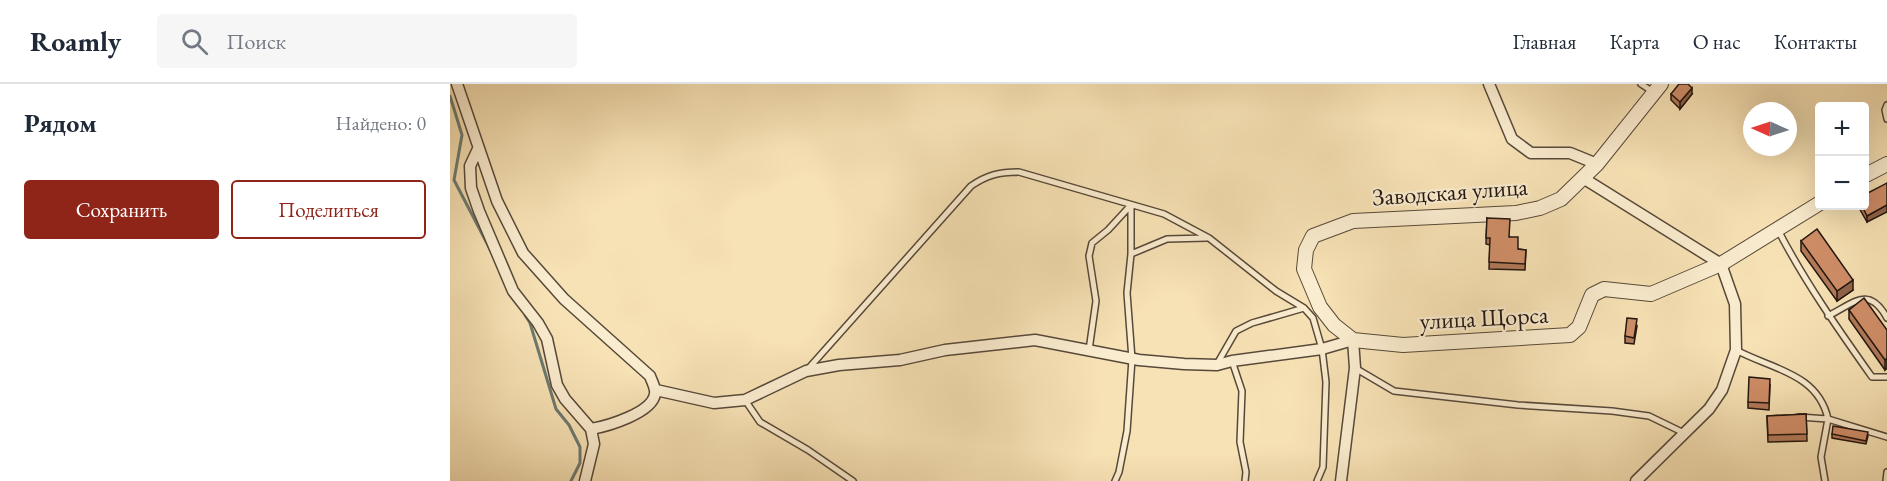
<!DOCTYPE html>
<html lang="ru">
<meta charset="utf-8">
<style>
:root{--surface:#fff;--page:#f6f6f7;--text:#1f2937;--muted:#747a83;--line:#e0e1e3;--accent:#8f2418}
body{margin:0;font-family:"EB Garamond",serif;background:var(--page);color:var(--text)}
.controls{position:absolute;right:18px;top:18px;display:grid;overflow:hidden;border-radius:6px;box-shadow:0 6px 24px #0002}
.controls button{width:54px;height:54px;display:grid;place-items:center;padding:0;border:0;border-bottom:2px solid var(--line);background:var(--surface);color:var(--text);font:30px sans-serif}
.compass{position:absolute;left:1293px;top:18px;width:54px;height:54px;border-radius:50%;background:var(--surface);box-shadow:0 6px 24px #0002;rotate:273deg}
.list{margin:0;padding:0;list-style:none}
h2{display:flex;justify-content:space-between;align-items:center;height:78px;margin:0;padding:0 24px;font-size:26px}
h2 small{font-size:20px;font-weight:400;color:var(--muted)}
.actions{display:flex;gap:12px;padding:18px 24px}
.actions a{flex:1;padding:14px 0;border:2px solid var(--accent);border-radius:6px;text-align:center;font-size:21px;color:var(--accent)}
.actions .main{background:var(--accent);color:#fff}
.icon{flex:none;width:33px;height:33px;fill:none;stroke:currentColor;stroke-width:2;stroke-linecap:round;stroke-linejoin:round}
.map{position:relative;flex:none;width:1437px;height:397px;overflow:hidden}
header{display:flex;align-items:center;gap:36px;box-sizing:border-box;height:84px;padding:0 30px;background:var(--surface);border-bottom:2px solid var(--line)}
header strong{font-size:28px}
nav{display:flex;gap:33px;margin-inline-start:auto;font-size:21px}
.search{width:420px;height:54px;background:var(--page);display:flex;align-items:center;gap:15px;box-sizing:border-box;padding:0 21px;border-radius:6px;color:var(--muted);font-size:22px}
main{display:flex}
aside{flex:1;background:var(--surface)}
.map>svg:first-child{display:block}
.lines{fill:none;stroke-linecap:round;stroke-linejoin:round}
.stream{stroke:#6c7a71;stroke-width:3}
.service-casing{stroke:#574939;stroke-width:8}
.minor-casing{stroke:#574939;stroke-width:13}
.tertiary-casing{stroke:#574939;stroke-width:16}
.service{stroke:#faeccf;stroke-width:5}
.minor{stroke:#faeccf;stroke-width:10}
.tertiary{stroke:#faeccf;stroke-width:14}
.wall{fill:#b27a59;stroke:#221610;stroke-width:1.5}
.shaded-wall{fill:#916349;stroke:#221610;stroke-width:1.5}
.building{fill:#cf8e68;stroke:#221610;stroke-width:1.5}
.labels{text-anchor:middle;stroke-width:4.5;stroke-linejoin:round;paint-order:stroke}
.street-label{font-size:24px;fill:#221610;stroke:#faeccf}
</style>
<header>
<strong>Roamly</strong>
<div class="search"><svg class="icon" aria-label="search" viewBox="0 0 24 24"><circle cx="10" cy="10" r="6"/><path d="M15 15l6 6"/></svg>Поиск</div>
<nav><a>Главная</a><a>Карта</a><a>О нас</a><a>Контакты</a></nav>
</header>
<main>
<aside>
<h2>Рядом<small>Найдено: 0</small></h2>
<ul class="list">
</ul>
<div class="actions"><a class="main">Сохранить</a><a>Поделиться</a></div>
</aside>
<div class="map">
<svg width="1437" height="397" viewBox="0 0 1437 397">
<rect width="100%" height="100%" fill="#f7e2b5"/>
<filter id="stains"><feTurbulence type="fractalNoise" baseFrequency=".00333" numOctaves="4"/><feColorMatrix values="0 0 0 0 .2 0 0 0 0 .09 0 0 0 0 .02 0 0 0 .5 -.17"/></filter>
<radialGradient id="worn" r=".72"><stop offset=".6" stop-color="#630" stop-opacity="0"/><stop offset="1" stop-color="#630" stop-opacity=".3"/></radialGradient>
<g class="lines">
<path class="stream" d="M0,12l12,39 -8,45 37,71
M75,231l5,8 26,86 13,16 11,22v16l-9,18"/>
<g class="service-casing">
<path id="service" d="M1191,0l12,8
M1437,21l-2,5 2,9
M1328,146c27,52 60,99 94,147h15
M681,170l36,-15 40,-1
M1378,232c26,-13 41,-31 59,2
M639,266l7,-49 -7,-45 3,-13 16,-13 23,-25
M1286,266c35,19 82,23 92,69l59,18
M782,277l10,30 -2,51 6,30 -1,9
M767,280l19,-33 16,-8 52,-15
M905,284l39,23 124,14 94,6 37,5 35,17
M358,285l163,-183c16,-11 28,-14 48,-14l145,42 45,24 67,53 28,17 9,10 9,31 4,33 -3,85 -6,14
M295,316l15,22 48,28 45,31
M1349,333l29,2 -7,38 4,24
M665,397l4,-9 8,-41 5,-72 -5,-66 4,-39v-49
M1436,397l1,-9"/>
</g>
<g class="minor-casing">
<path id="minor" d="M7,0l40,117 26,52 41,46 86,77c2,6 6,12 5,18 -3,19 -47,32 -64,35
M1039,0l23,55 19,14h39l27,11
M28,65l-8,17 1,22 8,23 34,80 25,32 9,16 10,46 8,14 26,30 3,15 -9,37
M1133,94l138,86 14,40 1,46 -14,40 -13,19 -73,72
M206,306l58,13 31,-3 61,-29 33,-6 61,-5 45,-10 90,-10 104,20 45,4 33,1 15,-4 90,-12 31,-9 2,28 -14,113"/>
</g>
<g class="tertiary-casing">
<path id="tertiary" d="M1211,0l-64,80 -36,35 -21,9 -24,5 -163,8 -40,15 -7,14 -2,19 16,38 14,18 19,15 50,5 167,-10 9,-8 13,-32 12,-6 47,5 70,-30 99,-61
M1414,92l23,-12"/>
</g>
<use href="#service" class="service"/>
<use href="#minor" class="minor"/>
<use href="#tertiary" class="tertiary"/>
</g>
<path class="wall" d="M1221,10h21l-12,15 -9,-9z
M1437,99l-20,39 -9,-16h6z
M1037,134l23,19 8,12 8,1 -1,20 -36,-1 1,-24 -4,-1z
M1351,157l52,49 -16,11 -36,-50z
M1399,226l38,20v38l-2,2 -36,-51z
M1187,242l-3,18 -9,-1v-7z
M1320,301l-1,25 -21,-2v-6z
M1356,330l1,27 -39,1 -1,-26z
M1382,350l36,2 -2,8 -34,-6z"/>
<path class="shaded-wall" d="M1242,4v6l-12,15v-7z
M1437,121v7l-20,10v-6z
M1403,196v10l-16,11v-10z
M1437,274v10l-2,2v-10z"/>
<path class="building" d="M1229,0h9l4,4 -12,14 -9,-8z
M1437,99v22l-20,11 -5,-10h2v-11z
M1037,134l23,1 -1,18h9v12l8,1 -1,14 -36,-2 1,-24h-4z
M1367,145l36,51 -16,11 -36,-50z
M1414,214l23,32v28l-2,2 -36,-50z
M1177,234l10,1 -3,19 -9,-2z
M1299,293l21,2 -1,24 -21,-1z
M1356,330l1,20 -39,1 -1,-19z
M1383,342l35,6 -2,9 -34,-7z"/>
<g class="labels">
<g class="street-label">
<text transform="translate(1000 108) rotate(-4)" y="8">Заводская улица</text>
<text transform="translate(1034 234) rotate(-3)" y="8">улица Щорса</text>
</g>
</g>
<rect width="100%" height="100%" filter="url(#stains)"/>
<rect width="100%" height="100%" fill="url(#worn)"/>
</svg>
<div class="controls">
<button>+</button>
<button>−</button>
</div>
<svg class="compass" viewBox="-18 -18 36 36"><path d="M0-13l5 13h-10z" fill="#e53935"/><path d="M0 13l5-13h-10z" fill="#747a83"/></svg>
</div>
</main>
